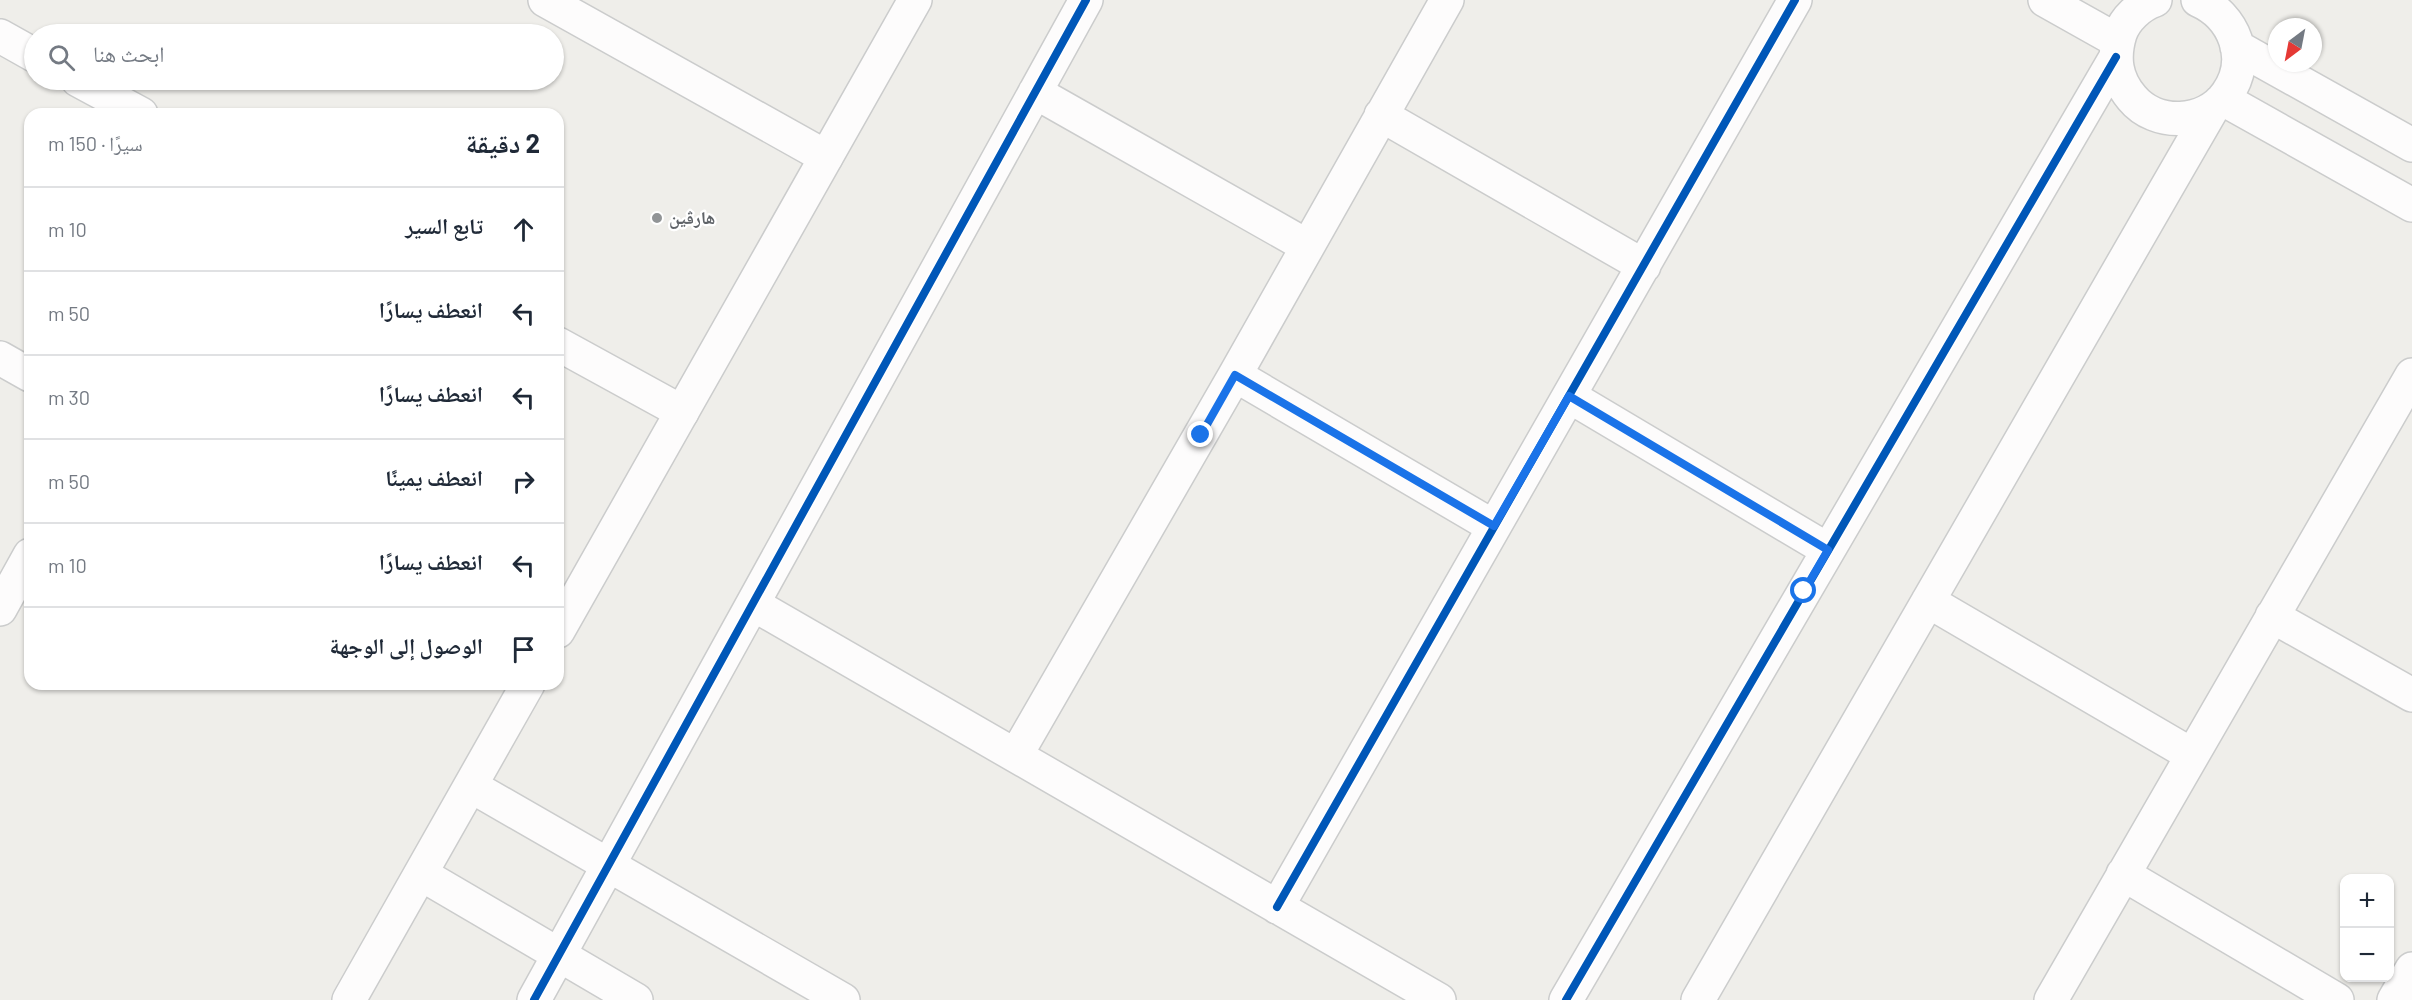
<!DOCTYPE html>
<html lang="ar">
<meta charset="utf-8">
<style>
:root{--surface:#fff;--page:#f6f6f7;--text:#1f2937;--muted:#747a83;--line:#e0e1e3}
body{margin:0;font-family:Barlow,"Noto Naskh Arabic",sans-serif;background:var(--page);color:var(--text);direction:rtl}
.controls{position:absolute;right:18px;bottom:18px;display:grid;overflow:hidden;border-radius:12px;box-shadow:0 2px 4px #0004}
.controls button{width:54px;height:54px;display:grid;place-items:center;padding:0;border:0;border-bottom:2px solid var(--line);background:var(--surface);color:var(--text);font:30px sans-serif}
.compass{position:absolute;left:2268px;top:18px;width:54px;height:54px;border-radius:50%;background:var(--surface);box-shadow:0 2px 4px #0004;rotate:212deg}
.stop{position:absolute;width:18px;height:18px;margin:-14px;border:4px solid #1a73e8;border-radius:50%;background:#fff}
.stop.end{background:#1a73e8;border-color:#fff;box-shadow:0 2px 6px #0008}
.list{margin:0;padding:0;list-style:none}
h2{display:flex;justify-content:space-between;align-items:center;height:78px;margin:0;padding:0 24px;font-size:26px}
h2 small{font-size:20px;font-weight:400;color:var(--muted)}
.list li{display:grid;grid-template-columns:39px 1fr auto;gap:18px;align-items:center;box-sizing:border-box;height:84px;padding:0 24px;border-top:2px solid var(--line)}
.list b{display:block;font-size:22px;white-space:nowrap}
.list em{font-size:20px;font-style:normal;color:var(--muted)}
.icon{flex:none;width:33px;height:33px;fill:none;stroke:currentColor;stroke-width:2;stroke-linecap:round;stroke-linejoin:round}
.map{position:relative;flex:none;width:2412px;height:1000px;overflow:hidden;direction:ltr}
.search{position:absolute;background:var(--surface);box-shadow:0 2px 4px #0004;left:24px;top:24px;width:540px;height:66px;display:flex;align-items:center;gap:15px;box-sizing:border-box;padding:0 21px;border-radius:33px;color:var(--muted);font-size:22px}
.panel{position:absolute;background:var(--surface);box-shadow:0 2px 4px #0004;left:24px;top:108px;width:540px;height:582px;border-radius:18px;direction:rtl}
.map>svg:first-child{display:block}
.lines{fill:none;stroke-linecap:round;stroke-linejoin:round}
.minor-casing{stroke:#cbcccc;stroke-width:36}
.tertiary-casing{stroke:#cbcccc;stroke-width:36}
.minor{stroke:#fdfcfc;stroke-width:33}
.tertiary{stroke:#fdfcfc;stroke-width:33}
.cycleway-casing{stroke:#fff;stroke-width:11}
.cycleway{stroke:#0057b8;stroke-width:8}
.route{stroke:#1a73e8;stroke-width:8}
.poi-dot{fill:#919496;stroke:#fff;stroke-width:2}
.labels{text-anchor:middle;stroke-width:4.5;stroke-linejoin:round;paint-order:stroke}
.poi-label{font-size:18px;font-weight:bold;fill:#5f6368;stroke:#fff;text-anchor:start}
</style>
<div class="map">
<svg width="2412" height="1000" viewBox="0 0 2412 1000">
<rect width="100%" height="100%" fill="#efeeea"/>
<g class="lines">
<g class="minor-casing">
<path id="minor" d="M545,0l281,157
M2045,0l73,41
M2155,0c-15,5 -30,19 -35,34 -7,23 -5,44 12,64 24,29 73,27 95,-4 25,-35 7,-78 -29,-94
M0,36l34,19
M2237,47l175,98
M78,80l63,34
M1035,92l272,154
M2223,99l189,106
M1381,115l263,151
M558,344l124,68
M0,358l30,17
M1235,375l259,152
M1569,396l259,154
M1928,601l264,154
M753,604l686,396
M0,609l30,-54
M2272,616l140,79
M1016,755l219,-380 212,-375
M471,786l372,214
M421,874l215,126
M2123,874l214,126
M1277,907l518,-907
M534,1000l552,-1000
M1566,1000l550,-943
M1698,1000l514,-891
M2051,1000l361,-625
M2394,1000l18,-31"/>
</g>
<g class="tertiary-casing">
<path id="tertiary" d="M558,631l357,-631
M349,1000l179,-316"/>
</g>
<use href="#minor" class="minor"/>
<use href="#tertiary" class="tertiary"/>
<g class="cycleway-casing">
<path id="cycleway" d="M1277,907l518,-907
M534,1000l552,-1000
M1566,1000l550,-943"/>
</g>
<use href="#cycleway" class="cycleway"/>
</g>
<g class="lines">
<path class="route" d="M1201,435l34,-60 259,151 75,-130 259,154 -24,41"/>
</g>
<circle class="poi-dot" cx="657" cy="218" r="6"/>
<g class="labels">
<g class="poi-label">
<text x="669" y="224">هارڤين</text>
</g>
</g>
</svg>
<div class="controls">
<button>+</button>
<button>−</button>
</div>
<svg class="compass" viewBox="-18 -18 36 36"><path d="M0-13l5 13h-10z" fill="#e53935"/><path d="M0 13l5-13h-10z" fill="#747a83"/></svg>
<div class="stop" style="left:1804px;top:591px"></div>
<div class="stop end" style="left:1201px;top:435px"></div>
<div class="search"><svg class="icon" aria-label="search" viewBox="0 0 24 24"><circle cx="10" cy="10" r="6"/><path d="M15 15l6 6"/></svg>ابحث هنا</div>
<section class="panel">
<h2>2 دقيقة<small>سيرًا · 150 m</small></h2>
<ul class="list">
<li><svg class="icon" aria-label="ahead" viewBox="0 0 24 24"><path d="M12 20V5M6 11l6-6 6 6"/></svg><div><b>تابع السير</b></div><em>10 m</em></li>
<li><svg class="icon" aria-label="left" viewBox="0 0 24 24"><path d="M17 20v-9H6M10 6l-5 5 5 5"/></svg><div><b>انعطف يسارًا</b></div><em>50 m</em></li>
<li><svg class="icon" aria-label="left" viewBox="0 0 24 24"><path d="M17 20v-9H6M10 6l-5 5 5 5"/></svg><div><b>انعطف يسارًا</b></div><em>30 m</em></li>
<li><svg class="icon" aria-label="right" viewBox="0 0 24 24"><path d="M7 20v-9h11M14 6l5 5-5 5"/></svg><div><b>انعطف يمينًا</b></div><em>50 m</em></li>
<li><svg class="icon" aria-label="left" viewBox="0 0 24 24"><path d="M17 20v-9H6M10 6l-5 5 5 5"/></svg><div><b>انعطف يسارًا</b></div><em>10 m</em></li>
<li><svg class="icon" aria-label="arrive" viewBox="0 0 24 24"><path d="M6 21V4h12l-3 4 3 4H6"/></svg><div><b>الوصول إلى الوجهة</b></div></li>
</ul>
</section>
</div>
